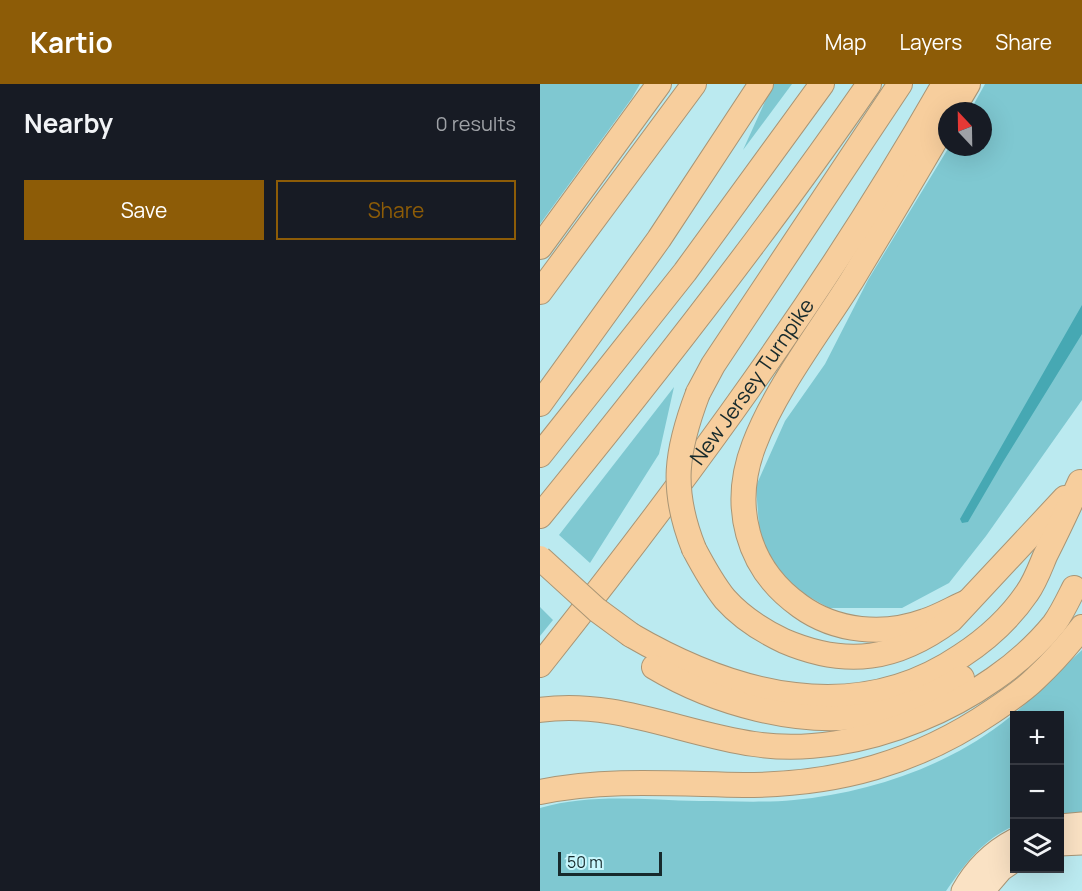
<!DOCTYPE html>
<meta charset="utf-8">
<style>
:root{--surface:#171b24;--page:#242831;--text:#f1f3f6;--muted:#9ea1a6;--line:#363941;--accent:#8d5c07}
body{margin:0;font-family:Manrope,sans-serif;background:var(--page);color:var(--text)}
.controls{position:absolute;right:18px;bottom:18px;display:grid;overflow:hidden;border-radius:0px;box-shadow:0 6px 24px #0002}
.controls button{width:54px;height:54px;display:grid;place-items:center;padding:0;border:0;border-bottom:2px solid var(--line);background:var(--surface);color:var(--text);font:30px sans-serif}
.compass{position:absolute;left:398px;top:18px;width:54px;height:54px;border-radius:50%;background:var(--surface);box-shadow:0 6px 24px #0002;rotate:338deg}
.scale{position:absolute;left:18px;bottom:15px;width:104px;box-sizing:border-box;padding-left:6px;border:3px solid #172a2c;border-top:0;font-size:16px;line-height:21px;white-space:nowrap;color:#172a2c;-webkit-text-stroke:4px #c8f7fd;paint-order:stroke}
.list{margin:0;padding:0;list-style:none}
h2{display:flex;justify-content:space-between;align-items:center;height:78px;margin:0;padding:0 24px;font-size:26px}
h2 small{font-size:20px;font-weight:400;color:var(--muted)}
.actions{display:flex;gap:12px;padding:18px 24px}
.actions a{flex:1;padding:14px 0;border:2px solid var(--accent);border-radius:0px;text-align:center;font-size:21px;color:var(--accent)}
.actions .main{background:var(--accent);color:#fff}
.icon{flex:none;width:33px;height:33px;fill:none;stroke:currentColor;stroke-width:2;stroke-linecap:round;stroke-linejoin:round}
.map{position:relative;flex:none;width:542px;height:807px;overflow:hidden}
header{display:flex;align-items:center;gap:36px;box-sizing:border-box;height:84px;padding:0 30px;background:var(--accent);color:#fff}
header strong{font-size:28px}
nav{display:flex;gap:33px;margin-inline-start:auto;font-size:21px}
main{display:flex}
aside{flex:1;background:var(--surface)}
.map>svg:first-child{display:block}
.green{fill:#7fc8d1}
.water{fill:#46a8b3}
.lines{fill:none;stroke-linecap:round;stroke-linejoin:round}
.major-casing{stroke:#a99575;stroke-width:23}
.highway-casing{stroke:#a99575;stroke-width:26}
.major{stroke:#fae2c4;stroke-width:21}
.highway{stroke:#f7ce9d;stroke-width:24}
.highway-bridge-casing{stroke:#a99575;stroke-width:26;stroke-linecap:butt}
.highway-bridge{stroke:#f7ce9d;stroke-width:24}
.labels{text-anchor:middle;stroke-width:6;stroke-linejoin:round;paint-order:stroke}
.street-label{font-size:21px;fill:#172a2c;stroke:#c8f7fd}
</style>
<header>
<strong>Kartio</strong>
<nav><a>Map</a><a>Layers</a><a>Share</a></nav>
</header>
<main>
<aside>
<h2>Nearby<small>0 results</small></h2>
<ul class="list">
</ul>
<div class="actions"><a class="main">Save</a><a>Share</a></div>
</aside>
<div class="map">
<svg width="542" height="807" viewBox="0 0 542 807">
<rect width="100%" height="100%" fill="#bbeaf0"/>
<path class="green" d="M0,0h100l-8,14 -92,126z
M233,0h19l-49,66z
M445,0h97v316l-96,136 -37,47 -47,25h-73l-39,-22 -30,-46 -4,-54 29,-65 40,-57 43,-84 81,-133h34v-36h-13z
M134,303l-15,67 -69,109 -31,-28z
M0,523l13,13 -13,16z
M542,566v163h-22v-97h-45l-1,110c-31,13 -49,38 -68,65h-406v-83c52,-15 105,-8 159,-7 31,0 64,2 95,-1 73,-7 149,-32 207,-76 28,-21 55,-50 81,-74z"/>
<path class="water" d="M542,221v29l-79,128 -35,60 -6,1 -2,-4z"/>
<g class="lines">
<g class="major-casing">
<path id="major" d="M520,741l22,-2
M520,761l22,-1
M422,807c12,-22 30,-40 53,-52
M444,807l18,-21 13,-9"/>
</g>
<g class="highway-casing">
<g id="highway">
<path d="M412,27l16,-27"/>
<path d="M407,36c-31,54 -63,107 -95,160 -32,51 -77,109 -98,165 -23,60 -8,123 46,161 36,26 84,30 125,15 15,-5 28,-13 42,-19"/>
<path d="M0,163l119,-163"/>
<path d="M0,208l154,-208"/>
<path d="M158,309l15,-28 187,-281"/>
<path d="M0,320l119,-165 102,-155"/>
<path d="M0,371l145,-183 137,-188"/>
<path d="M0,432c115,-141 226,-283 329,-432"/>
<path d="M154,465c9,17 18,34 31,50 16,18 38,32 59,42 63,27 113,19 167,-21l114,-122"/>
<path d="M91,551c103,60 224,93 330,21 26,-17 49,-38 66,-63 8,-11 13,-25 18,-37 12,-24 24,-49 35,-74"/>
<path id="s1" d="M0,581c146,-184 288,-377 404,-581"/>
<path d="M114,583c60,36 146,60 215,48 33,-5 65,-20 93,-37"/>
<path d="M0,626c73,-11 143,24 214,34 103,16 235,-40 300,-120 8,-11 14,-24 20,-36"/>
<path d="M0,708c67,-14 136,-8 204,-7 92,0 173,-22 249,-74 15,-10 31,-21 43,-33 17,-16 32,-33 46,-51"/>
</g>
</g>
<use href="#major" class="major"/>
<use href="#highway" class="highway"/>
<g class="highway-bridge-casing">
<path id="highway-bridge" d="M154,465c-24,-60 -18,-98 4,-156
M0,474l57,52 34,25"/>
</g>
<use href="#highway-bridge" class="highway-bridge"/>
</g>
<g class="labels">
<g class="street-label">
<text dy="7" stroke="none"><textPath href="#s1" startOffset="354">New Jersey Turnpike</textPath></text>
</g>
</g>
</svg>
<div class="controls">
<button>+</button>
<button>−</button>
<button><svg class="icon" aria-label="layers" viewBox="0 0 24 24"><path d="M12 4l9 5-9 5-9-5zM3 14l9 5 9-5"/></svg></button>
</div>
<svg class="compass" viewBox="-18 -18 36 36"><path d="M0-13l5 13h-10z" fill="#e53935"/><path d="M0 13l5-13h-10z" fill="#9ea1a6"/></svg>
<div class="scale">50 m</div>
</div>
</main>
